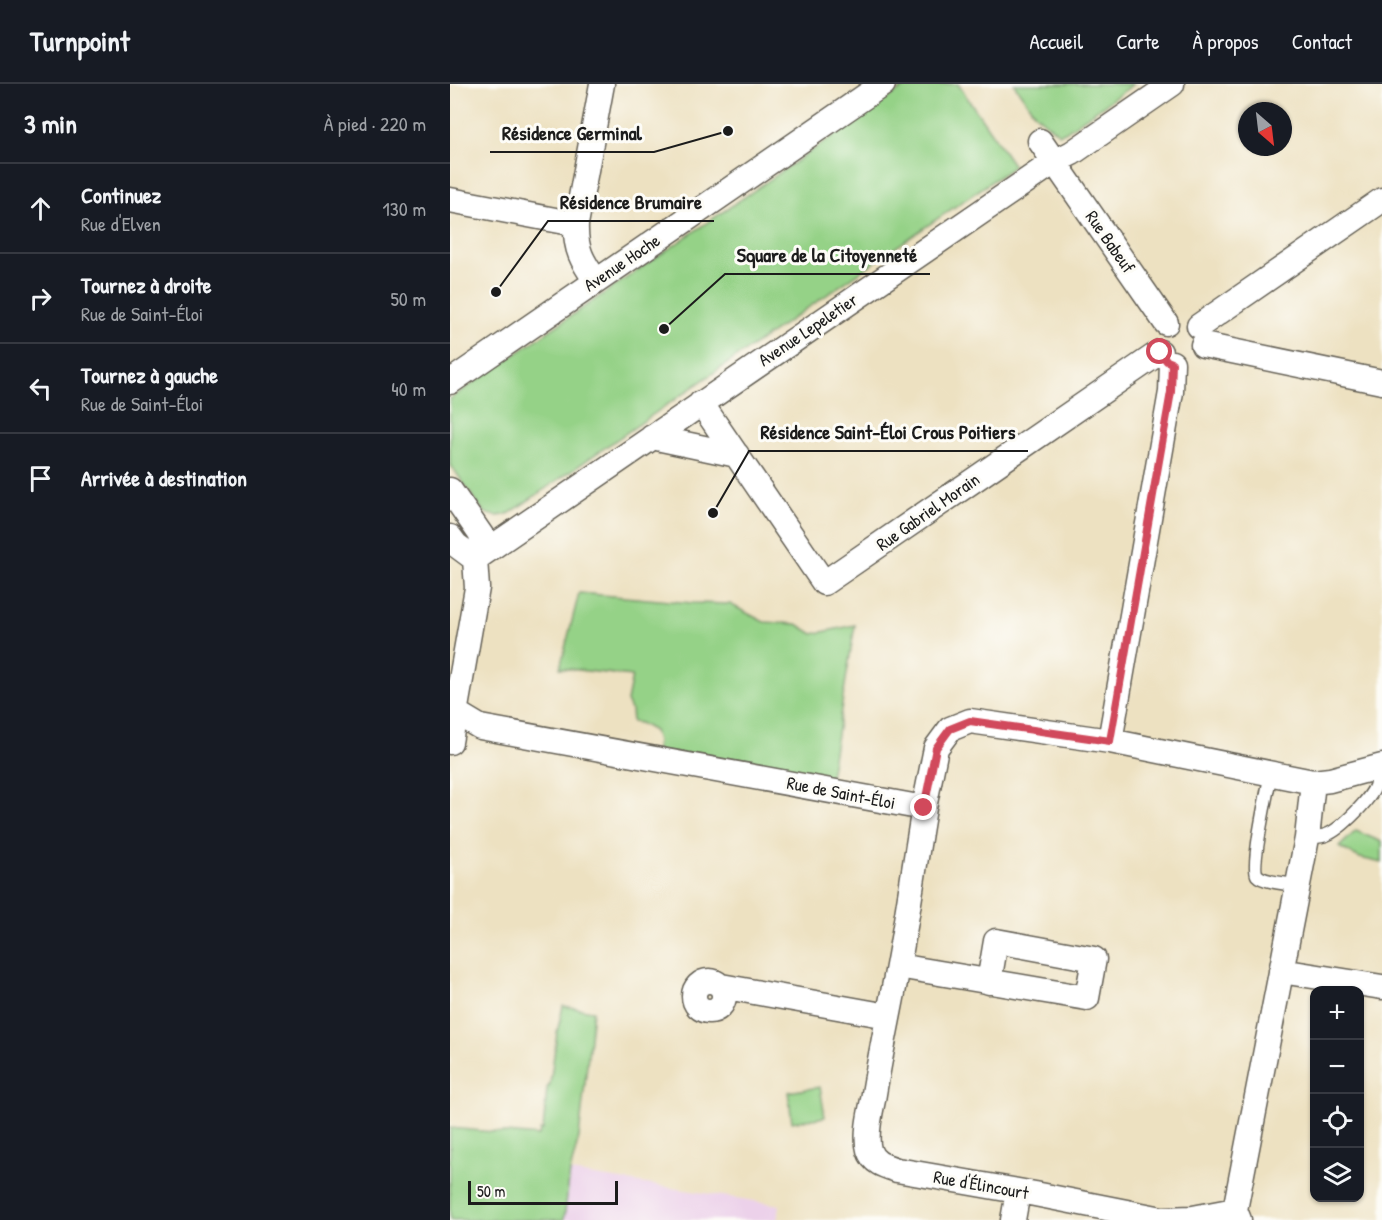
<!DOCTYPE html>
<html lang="fr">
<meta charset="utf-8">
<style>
:root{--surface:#171b24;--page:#242831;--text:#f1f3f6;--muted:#9ea1a6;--line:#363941}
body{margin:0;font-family:"Patrick Hand",sans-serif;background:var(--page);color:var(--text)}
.controls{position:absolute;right:18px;bottom:18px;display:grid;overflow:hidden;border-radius:12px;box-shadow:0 2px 4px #0004}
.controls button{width:54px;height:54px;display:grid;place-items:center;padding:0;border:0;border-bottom:2px solid var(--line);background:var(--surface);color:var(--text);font:30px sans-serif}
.compass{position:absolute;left:788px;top:18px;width:54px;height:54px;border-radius:50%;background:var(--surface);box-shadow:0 2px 4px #0004;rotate:152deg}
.scale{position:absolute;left:18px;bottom:15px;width:150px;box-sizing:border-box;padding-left:6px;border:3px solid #1c1c1c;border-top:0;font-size:16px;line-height:21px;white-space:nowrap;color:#1c1c1c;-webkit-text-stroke:4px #fdfcf7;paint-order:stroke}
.stop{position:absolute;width:18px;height:18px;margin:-14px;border:4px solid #d1495b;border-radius:50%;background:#fff}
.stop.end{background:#d1495b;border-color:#fff;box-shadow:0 2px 6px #0008}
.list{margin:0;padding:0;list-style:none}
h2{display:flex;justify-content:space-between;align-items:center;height:78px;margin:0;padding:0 24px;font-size:26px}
h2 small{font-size:20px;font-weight:400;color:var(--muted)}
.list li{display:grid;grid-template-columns:39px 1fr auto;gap:18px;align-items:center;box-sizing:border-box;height:90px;padding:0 24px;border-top:2px solid var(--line)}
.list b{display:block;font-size:22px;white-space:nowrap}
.list p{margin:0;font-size:20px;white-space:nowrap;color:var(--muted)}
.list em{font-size:20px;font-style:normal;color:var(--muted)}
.icon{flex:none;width:33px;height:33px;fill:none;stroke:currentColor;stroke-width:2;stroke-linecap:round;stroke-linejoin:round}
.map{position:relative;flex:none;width:932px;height:1136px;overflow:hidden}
header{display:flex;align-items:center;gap:36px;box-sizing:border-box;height:84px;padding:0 30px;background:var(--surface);border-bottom:2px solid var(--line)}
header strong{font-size:28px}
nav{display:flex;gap:33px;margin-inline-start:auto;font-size:21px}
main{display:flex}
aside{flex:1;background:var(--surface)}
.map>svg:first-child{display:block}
.built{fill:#ecd1ea}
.green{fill:#95d287;stroke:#587752;stroke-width:1.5}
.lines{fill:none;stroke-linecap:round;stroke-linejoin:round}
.service-casing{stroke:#656156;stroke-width:15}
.minor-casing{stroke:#656156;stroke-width:27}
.service{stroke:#fff;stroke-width:12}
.minor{stroke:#fff;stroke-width:24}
.route{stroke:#d1495b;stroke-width:8}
.labels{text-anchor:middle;stroke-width:6;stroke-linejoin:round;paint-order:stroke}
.street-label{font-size:18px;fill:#1c1c1c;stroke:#fdfcf7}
.leader{fill:none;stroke:#1c1c1c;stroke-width:2}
.callout-dot{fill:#1c1c1c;stroke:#fdfcf7;stroke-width:2}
.callout-label{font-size:20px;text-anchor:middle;font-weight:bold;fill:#1c1c1c;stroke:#fdfcf7;stroke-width:6;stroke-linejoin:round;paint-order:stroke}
</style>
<header>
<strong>Turnpoint</strong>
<nav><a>Accueil</a><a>Carte</a><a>À propos</a><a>Contact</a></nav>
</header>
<main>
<aside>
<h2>3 min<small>À pied · 220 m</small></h2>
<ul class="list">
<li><svg class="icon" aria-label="ahead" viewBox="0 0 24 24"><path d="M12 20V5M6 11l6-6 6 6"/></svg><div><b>Continuez</b><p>Rue d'Elven</p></div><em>130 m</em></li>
<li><svg class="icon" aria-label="right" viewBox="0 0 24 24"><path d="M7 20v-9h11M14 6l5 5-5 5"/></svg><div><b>Tournez à droite</b><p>Rue de Saint-Éloi</p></div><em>50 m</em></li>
<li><svg class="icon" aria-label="left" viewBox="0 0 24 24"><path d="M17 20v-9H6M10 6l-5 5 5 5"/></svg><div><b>Tournez à gauche</b><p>Rue de Saint-Éloi</p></div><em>40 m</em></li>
<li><svg class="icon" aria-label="arrive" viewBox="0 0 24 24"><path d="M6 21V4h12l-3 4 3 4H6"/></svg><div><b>Arrivée à destination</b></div></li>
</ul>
</aside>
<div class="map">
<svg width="932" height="1136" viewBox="0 0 932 1136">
<rect width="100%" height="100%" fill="#fdfcf7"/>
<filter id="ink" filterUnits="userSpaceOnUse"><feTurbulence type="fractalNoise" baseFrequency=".0167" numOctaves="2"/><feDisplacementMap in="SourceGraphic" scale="12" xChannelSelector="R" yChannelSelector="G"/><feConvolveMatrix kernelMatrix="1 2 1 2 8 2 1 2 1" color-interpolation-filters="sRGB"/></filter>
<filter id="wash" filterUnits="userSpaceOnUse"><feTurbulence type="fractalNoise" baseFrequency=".008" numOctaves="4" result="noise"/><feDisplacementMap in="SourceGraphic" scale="24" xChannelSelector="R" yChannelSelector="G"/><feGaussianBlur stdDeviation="1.35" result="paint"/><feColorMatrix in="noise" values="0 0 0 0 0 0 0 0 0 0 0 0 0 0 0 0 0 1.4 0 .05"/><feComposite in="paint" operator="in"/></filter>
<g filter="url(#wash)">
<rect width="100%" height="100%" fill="#ede1c1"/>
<path class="built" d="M120,1088l210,33 -3,15h-213z"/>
<path class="green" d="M459,0h49l56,82 -504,347c-9,4 -19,4 -27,-2l-33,-47v-65z
M564,0h120l-69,48 -6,2 -24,-20z
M129,509l114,10 37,1 34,18 33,2 16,10 42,-9 -26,158 -173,-29 1,-13 -3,-10 -14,-8 -8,-1 -1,-12 -4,-9 5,-25 -72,-8z
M906,747l26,11v21l-22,-5 -21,-11z
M113,922l30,5 -14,126 -9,35 -6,48h-114v-92l89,8 1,-6h3l4,-42 3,-4 7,-51z
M370,1003l5,30 -33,5 -4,-30z"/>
</g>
<g filter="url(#ink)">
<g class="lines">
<g class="service-casing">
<path id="service" d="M821,689c-3,15 -20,93 -14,102 6,7 32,9 41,10
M857,754c6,-1 13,-1 19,-3 14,-5 49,-39 50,-53 1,-4 -1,-10 -2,-14"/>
</g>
<g class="minor-casing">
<path id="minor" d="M590,57l126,182
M0,116l126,24
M146,197c-14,-20 -21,-32 -20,-57l26,-140
M749,242l183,-126
M753,261l179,37
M0,298l433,-298
M251,319l123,180 336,-231
M202,353l85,18
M0,406l40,58
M0,453l6,8 19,14
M25,475l579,-397 18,-9 100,-69
M0,625l30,18 444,81 12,-60 14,-19 20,-8 140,20 203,41 17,-2 52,-14
M660,657l61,-349 1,-29
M0,658l27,-154 -2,-29
M474,724c-9,53 -16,106 -26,158 -8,45 -18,89 -25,134 -3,14 -8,36 -4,50 4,13 15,16 28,20l138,24 127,25 31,-1 42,-8
M448,882l189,32 7,-39 -98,-18 -7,41
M831,887l101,16
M244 912a15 15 0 1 1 30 0a15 15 0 1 1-30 0Z
M271,902l167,30
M563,1136l5,-28
M789,1136l-4,-10 72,-372 6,-56"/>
</g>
<use href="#service" class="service"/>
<use href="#minor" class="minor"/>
</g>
</g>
<g class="lines" filter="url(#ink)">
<path class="route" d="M474,724l12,-60 14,-19 20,-8 140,20 61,-349 1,-29 -5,-2 -7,-9"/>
</g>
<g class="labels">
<g class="street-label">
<text transform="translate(660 158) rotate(55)" y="6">Rue Babeuf</text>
<text transform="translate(172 179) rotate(-34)" y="6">Avenue Hoche</text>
<text transform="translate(358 246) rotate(-34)" y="6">Avenue Lepeletier</text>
<text transform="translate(478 428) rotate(-35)" y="6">Rue Gabriel Morain</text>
<text transform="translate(391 709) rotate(11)" y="6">Rue de Saint-Éloi</text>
<text transform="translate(531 1101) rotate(10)" y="6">Rue d'Élincourt</text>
</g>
</g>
<path class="leader" d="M278 47L204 68H40M46 208L98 137H264M214 245L275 190H480M263 429L299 367H578"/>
<g class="callout-dot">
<circle cx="278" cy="47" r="6"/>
<circle cx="46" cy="208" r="6"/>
<circle cx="214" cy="245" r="6"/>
<circle cx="263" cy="429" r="6"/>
</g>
<g class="callout-label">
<text x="122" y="56">Résidence Germinal</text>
<text x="181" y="125">Résidence Brumaire</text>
<text x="377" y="178">Square de la Citoyenneté</text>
<text x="438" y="355">Résidence Saint-Éloi Crous Poitiers</text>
</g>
</svg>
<div class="controls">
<button>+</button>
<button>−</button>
<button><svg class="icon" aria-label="locate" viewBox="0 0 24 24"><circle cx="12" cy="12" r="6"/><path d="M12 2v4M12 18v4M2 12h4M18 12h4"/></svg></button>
<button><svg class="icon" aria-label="layers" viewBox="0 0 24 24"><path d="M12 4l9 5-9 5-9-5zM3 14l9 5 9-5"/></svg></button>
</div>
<svg class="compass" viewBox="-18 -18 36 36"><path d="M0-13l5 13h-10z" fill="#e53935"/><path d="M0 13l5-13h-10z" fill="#9ea1a6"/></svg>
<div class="scale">50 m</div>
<div class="stop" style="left:710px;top:268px"></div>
<div class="stop end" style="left:474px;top:724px"></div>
</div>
</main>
